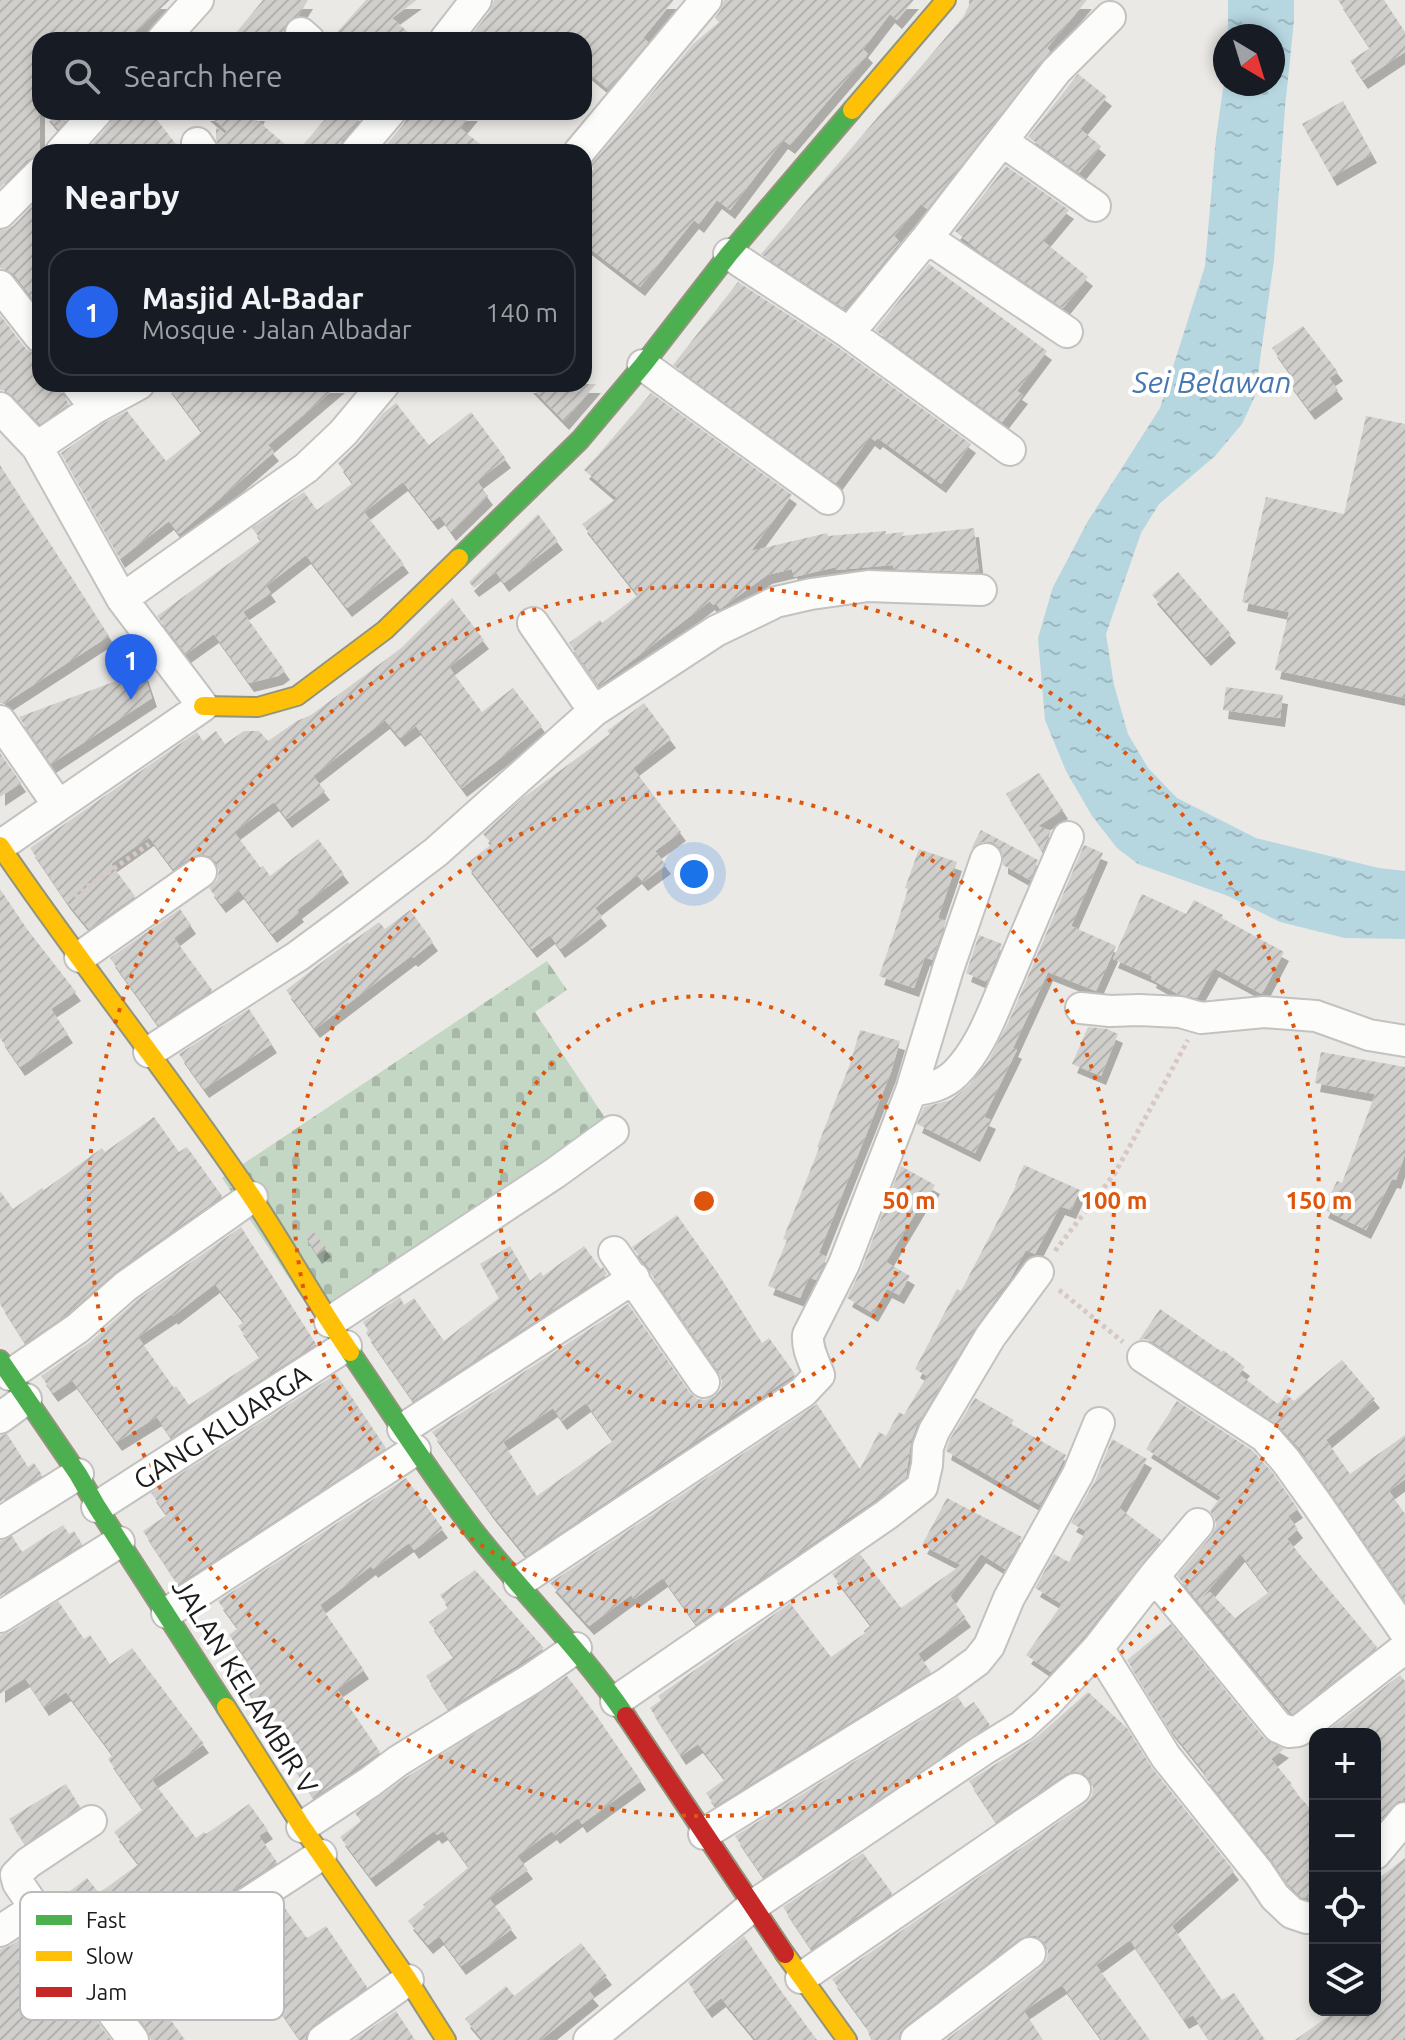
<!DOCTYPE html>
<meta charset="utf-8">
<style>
:root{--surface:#171b24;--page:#20242c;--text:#f1f3f6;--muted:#9ea1a6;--line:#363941;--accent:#2563eb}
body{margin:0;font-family:Ubuntu,sans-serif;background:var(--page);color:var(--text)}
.controls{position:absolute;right:24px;bottom:24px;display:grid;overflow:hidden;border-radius:16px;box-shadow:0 4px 12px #0003}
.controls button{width:72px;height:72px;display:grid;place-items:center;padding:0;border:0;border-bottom:2px solid var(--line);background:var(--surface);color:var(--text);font:40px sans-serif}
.compass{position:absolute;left:1213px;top:24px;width:72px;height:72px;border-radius:50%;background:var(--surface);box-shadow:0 4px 12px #0003;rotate:142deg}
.you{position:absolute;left:694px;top:874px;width:28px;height:28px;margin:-20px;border:6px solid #fff;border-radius:50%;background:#1a73e8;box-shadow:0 0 0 12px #1a73e833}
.badge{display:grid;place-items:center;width:52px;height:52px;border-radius:50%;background:var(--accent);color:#fff;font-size:26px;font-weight:700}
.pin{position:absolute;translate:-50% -66px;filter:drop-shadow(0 2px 4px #0008)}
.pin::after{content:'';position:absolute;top:42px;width:28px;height:24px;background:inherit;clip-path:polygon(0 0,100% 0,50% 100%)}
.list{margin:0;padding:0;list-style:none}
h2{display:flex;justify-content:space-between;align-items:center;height:104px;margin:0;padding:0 32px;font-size:34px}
h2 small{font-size:26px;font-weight:400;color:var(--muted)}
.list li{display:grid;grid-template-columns:52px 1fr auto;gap:24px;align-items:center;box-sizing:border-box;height:128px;margin:0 16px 16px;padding:0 16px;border:2px solid var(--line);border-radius:24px}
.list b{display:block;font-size:30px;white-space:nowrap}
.list p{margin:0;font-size:26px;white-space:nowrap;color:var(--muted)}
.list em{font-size:26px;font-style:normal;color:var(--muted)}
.icon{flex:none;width:44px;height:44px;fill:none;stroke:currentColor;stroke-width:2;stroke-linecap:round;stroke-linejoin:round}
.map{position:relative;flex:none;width:1405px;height:2040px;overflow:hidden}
.search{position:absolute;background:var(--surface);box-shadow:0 4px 12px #0003;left:32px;top:32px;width:560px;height:88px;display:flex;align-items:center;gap:20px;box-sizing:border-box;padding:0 28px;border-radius:24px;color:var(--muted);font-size:30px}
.panel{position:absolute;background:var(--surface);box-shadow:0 4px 12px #0003;left:32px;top:144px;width:560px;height:248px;border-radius:24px}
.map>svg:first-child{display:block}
.cemetery{fill:url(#cemetery-stones)}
.water{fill:url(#water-ripples)}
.building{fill:url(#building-hatch);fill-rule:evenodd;filter:url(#shadow)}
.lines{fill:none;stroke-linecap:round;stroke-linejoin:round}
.street-casing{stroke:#c3c2c1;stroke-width:34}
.fast-casing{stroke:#92957c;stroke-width:22}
.slow-casing{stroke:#92957c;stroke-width:22}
.jam-casing{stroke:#92957c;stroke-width:22}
.path{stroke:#d7c8c4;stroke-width:5;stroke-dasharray:4 4;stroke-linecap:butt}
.street{stroke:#fcfcfb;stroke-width:30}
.fast{stroke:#4caf50;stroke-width:18}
.slow{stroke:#ffc107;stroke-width:18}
.jam{stroke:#c62828;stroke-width:18}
.ring{fill:none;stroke:#de560d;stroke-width:4;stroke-dasharray:4 8}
.labels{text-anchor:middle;stroke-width:8;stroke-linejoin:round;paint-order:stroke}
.street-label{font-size:28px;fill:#1c1c1c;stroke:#fff}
.water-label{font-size:30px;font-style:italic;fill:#4677af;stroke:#fff}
.key{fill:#fff;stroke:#bbb;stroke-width:2}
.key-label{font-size:22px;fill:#1c1c1c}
.centre{fill:#de560d;stroke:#fff;stroke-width:4}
.ring-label{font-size:24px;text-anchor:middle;font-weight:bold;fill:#de560d;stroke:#fff;stroke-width:8;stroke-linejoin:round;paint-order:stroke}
</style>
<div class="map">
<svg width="1405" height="2040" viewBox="0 0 1405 2040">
<defs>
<pattern id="cemetery-stones" width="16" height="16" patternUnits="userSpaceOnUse" patternTransform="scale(2)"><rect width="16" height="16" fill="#c3d7c4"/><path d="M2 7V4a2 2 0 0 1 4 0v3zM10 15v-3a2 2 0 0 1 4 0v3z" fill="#a7b8a8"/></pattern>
<pattern id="water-ripples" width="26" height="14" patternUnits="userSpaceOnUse" patternTransform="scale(2)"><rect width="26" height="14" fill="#b6d6e0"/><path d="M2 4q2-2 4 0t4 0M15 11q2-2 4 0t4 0" fill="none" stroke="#9cb7c0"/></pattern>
<pattern id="building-hatch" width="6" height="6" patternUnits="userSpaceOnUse" patternTransform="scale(2)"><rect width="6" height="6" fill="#d1cfcc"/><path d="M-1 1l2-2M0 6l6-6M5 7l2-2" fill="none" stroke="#b3b1af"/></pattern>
<filter id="shadow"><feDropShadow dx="5" dy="9" stdDeviation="0" flood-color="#0004"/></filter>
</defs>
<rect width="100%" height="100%" fill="#ebe9e5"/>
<path class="cemetery" d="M547,961l20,29 -32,22 76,115 -292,196 -97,-145z"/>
<path class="water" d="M1228,0h66v21l-9,86 -11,153 -19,136 -13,28 -27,32 -56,48 -18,29 -35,101 8,51 14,49 20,34 29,30 79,40 123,30 26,3v68l-60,-1 -65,-16 -52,-26 -90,-32 -21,-16 -25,-32 -26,-45 -21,-51 -7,-82 15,-51 35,-66 72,-113 45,-142 11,-128 9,-63v9h48v-48h-45z"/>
<path class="building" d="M0,0h170l-44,40h-11l-3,-3 -3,3h-69v116h-5l-8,4 -27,28z
M263,0h45l-10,16 -11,6 -3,7 -2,11h-52z
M366,0h51l-25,18 25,22h-87z
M494,0h180l-31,38 5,4 -40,47 -24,-20v-29h-116l22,-29z
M724,0h190l-17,20 -7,-6 -27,35 5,5 -78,91 -7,-5 -53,70 -13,-10 -18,24 -5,-4 -54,67 -56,-43v-67l10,-8 -3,-4 102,-121 26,-22 -4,-4 5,-7z
M969,0h118l-40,48 3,3 -123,158 -6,-5 -27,32 6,6 -55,67 -84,-55 203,-238 5,-11z
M1338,0h46l21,32v20l-42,28 -13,-19 20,-13z
M1078,74l29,23 -27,32 21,17 -22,27 -51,-36z
M1343,101l29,53 -40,23 -30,-53z
M44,112h29l-15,17z
M115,112h36l31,40h-97l25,-28z
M205,112h55l-6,14 4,-5 36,31h-73l-5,-13v-12l9,7 2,-3z
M331,112h35l-24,28 -4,12h-41z
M408,112h65l-13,16 30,24h-110l24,-28z
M1006,166l63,44 -26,31 45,36 -25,31 -83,-56 -25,-21z
M40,198v110l-26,-34 -7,-4 -7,-2v-38h5l8,-4z
M929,264l118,87 -30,40 6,4 -21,27 -127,-92z
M738,282l101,66 132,96 -30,40 -63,-46 -3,3 -5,-4 -34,46 -163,-118z
M0,315l26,34 7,4 7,2v29h19l3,10 7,10 -29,20 -27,-28 -7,-5 -6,-1z
M1303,326l35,46 -9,6 9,12 -28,21 -22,-30 5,-4 -21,-29z
M166,384h174l-72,61 6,7 -95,82 -10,-13 -49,38 -59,-106 43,-30 23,-12 39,50 36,-29z
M528,384h68l-32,37z
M651,393l141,102 -41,56 76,-18 1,3 58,-5v3l18,-2 -2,4 72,-8 5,44 -85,-3 -1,-4 -57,5v-3l-42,10 -2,-8 -25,6 -47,34 -4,-6 -3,2 -3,-4 -111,85 -30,-43 31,-23 2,3 36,-28 -56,-71 35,-26 -33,-28 14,-15z
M396,403l33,42 42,-33 35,47 -29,22 11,15 -37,36 -11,-16 -7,5 -30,-39 -39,30 40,52 -57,44 -41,-53 -40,31 5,7 -28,19 42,59 -7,5 -29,7 -35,-49 -28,20 -29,-38 104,-76 -9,-12 52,-36 13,18 36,-27 -15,-20 19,-18 26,-32z
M1366,416l39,8v274l-130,-28 14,-58 -47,-10 24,-105 78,17z
M0,465l109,171 -105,68 -4,-1z
M538,514l20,27 -54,42 -8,-11 -22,16 -5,-6z
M1178,572l53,62 -25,23 -54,-62z
M452,598l32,42 -35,27 33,45 31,-24 29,38 -80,62 -46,-62 -16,12 -15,-18 -72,56 12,15 -38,28 -13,-17 -40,30 27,36 2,-2 7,10 48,-37 26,35 -47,36 2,3 -27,21 -33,-44 -18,14 -12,-16 8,-8 2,-9 -3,-9 -7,-6 -9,-2 -9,3 -18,12 -24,-32 -38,27 24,32 -46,33 -23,-28 -36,-53 167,-116 6,9 13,-10 9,13 19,-13h15l9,10 29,-20 14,-6 89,-66z
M143,671l9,27 -101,66 -32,-47z
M1226,687l57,8 -3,23 -57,-8z
M644,703l27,36 -38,29 48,64 -26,19 11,14 -23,17 -6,-7 -42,33 7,9 -20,16 -22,16 -10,-14 -18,14 -66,-85 26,-20 -9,-10 41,-37 86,-63 -3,-3z
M0,753l21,30 -21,14z
M1039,773l24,37 -25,16 13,5 -9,20 -36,-57z
M981,830l57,30 -8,20 -27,-15v-10l-4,-8 -6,-5h-11l-11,7z
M1084,845l19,8 -32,73 45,20 -20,45 -48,-19 -35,76 4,2 -33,67 7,3 -16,33 -58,-29 7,-17 27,-7 18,-15 20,-25 20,-39z
M919,849l38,13 -19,56 8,3 -14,39 -7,-3 -11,31 -35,-12 15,-43 14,-44 -3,-1z
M0,889l27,40 49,63 -25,17 17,25 -48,33 -20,-29z
M1142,894l44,20 8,-14 29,15 -1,3 62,34 -22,42 -48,-26 -17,30 -19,-4 -27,-15 1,-3 -39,-17z
M180,909l11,16 -17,13 38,52 -54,35 -48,-67z
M410,910l23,32 -20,16 -2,-2 -96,73 -29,-39 62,-48 1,2 30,-22 6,7z
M979,935l23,9 -15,38 -21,-9z
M249,1009l23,35 -68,45 -25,-35z
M1088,1027l19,2 11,5 -17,42 -29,-12z
M860,1030l40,11 -9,31 -72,181 8,4 -11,23 -7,-3 -9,21 -32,-12 19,-46 -4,-1 36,-91 -2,-1 33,-83z
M1321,1052l84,15v87l-9,26 -4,-1 -26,51 -43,-21 14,-28 5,2 33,-89 -60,-11z
M154,1117l25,35 8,-5 35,49 -106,75 -49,43 -42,29 -25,-39v-113l13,18 29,-21 2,2 58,-42 3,4z
M1024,1165l56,25 -9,20 -11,-4 -25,48 -9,-4 -16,29 -35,49 -58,97 -6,16 -5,36 -31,23 -179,124 -33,-46 -29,21 -3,-4 -42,31 -39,-43 267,-179 43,65 19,-37 7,4 13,-24 5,3 23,-39 -12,-7 42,-80 4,2 55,-105 -1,-1z
M901,1166l34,19 -10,19 -3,-2 -36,60 24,14 -11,19 -12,-6 -14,24 -26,-15 14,-28z
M677,1215l40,57 45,71 7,-5 26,36 -269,182 -35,-43 -59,-81 196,-128 62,89 7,6 8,1 10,-4 6,-7 1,-8 -3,-9 -68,-98 -2,-6 -17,-21zM586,1403l27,38 -76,55 -34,-54 50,-34 9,13z
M241,1227l75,117 -145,94 -14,-21 -40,25 -45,-62 -19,13 -12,-17 49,-34 47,-42zM215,1284l29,38 -6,4 22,31 -71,48 -13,-19 -2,2 -36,-51 34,-23 1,2z
M312,1230l14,18 -9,7 -12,-19z
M510,1246l20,35 11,-9 2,4 41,-30 17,23 2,-2 4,7 -194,127 -47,-68 2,-3 -5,-8 37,-25 4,8 10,-7 30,43 55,-43 -19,-34z
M1160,1309l62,43 1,-2 22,17 -6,7 39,30 8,-10 8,7 48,-41 33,39 -49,41 24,34 55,-39v44l-16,12 16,23v86l-104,-150 -23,-25 -125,-83 -8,-3 -6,1z
M336,1374l50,74 -208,136 -35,-53 24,-16 -16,-22z
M975,1398l39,22 -3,4 55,31 -26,50 -94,-54 4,-12z
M1177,1401l76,50 19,21 26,37 -10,7 10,13 -11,10 90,108 -85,67 -115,-138 35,-41 4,-9 -1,-7 -5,-8 11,-14 -75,-48zM1240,1553l29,39 -34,26 -25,-26 -9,7z
M7,1434l21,33 6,-4 8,12 -42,27v-66z
M1112,1439l35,20 -28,49 42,32 -77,96 -33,36 -25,-17 36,-51 -27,-16 19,-34 15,8 17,-31 -15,-8 24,-42z
M406,1478l37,51 -29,21 -5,-7 -36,26 -2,-3 -51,39 44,65 -27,19 43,63 -67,46 -22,-35 5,-3 -62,-89 14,-10 -19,-26 9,-7 -20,-27z
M947,1498l75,39 -17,32 -24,-15 -31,42 16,22 -48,36 13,18 -216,134 -9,-13 19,-14 -27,-35 -17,12 -31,-48 11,-8 -3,-4 132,-93 41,54 34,-24 -1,-2 7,-6 -39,-51 28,-20 41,54 60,-43 -39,-20z
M63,1525l6,9 5,-3 8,13 -82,52v-55l12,-5 10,16z
M475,1570l69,78 -96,61 -22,-33 28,-19 -25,-35 20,-15 -9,-12z
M58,1601l26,38 6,-4 20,29 22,-16 72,96 -52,36 44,58 8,-6 2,2 43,-30 19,26 -9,6 18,26 -108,70 -9,-13 -48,36 -5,-7 -13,9 -12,-16 12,-10 -28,-37 21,-16 12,15 40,-29 -25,-32 29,-23 -35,-50 5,-4 -47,-63 -22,15 -19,-29 -25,16v-59l10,-3z
M1171,1624l93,114 20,11 -13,10 21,25 -2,2 25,28v85l-14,-2 -12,-12 -16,-23 -69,-86 2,-2 -37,-46 -42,-68z
M1400,1675l5,6v119l-7,1 -6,5 -10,11 -7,-9v-74h-51z
M567,1676l29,39 45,66 -59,43 -4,-6 -23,17 -3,-4 -35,25 11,14 -39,28 23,31 -51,37 -22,-30 -11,9 -20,-24 17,-14 -2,-2 46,-38 -26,-36 -6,4 -3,-4 -63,47 -31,-41 21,-16 -6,-8 53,-37z
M1088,1692l39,36 25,40 82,103 -62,55 50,74 12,-7 31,47h-56l-16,-25 -9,5 -54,-80 -34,25 54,75h-48l-40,-55 -38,26 19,29h-97l95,-73 6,-8 1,-9 -4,-8 -8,-6 -8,-1 -9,4 -114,87 -5,6 -2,8h-27l-5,-14 -34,-47 254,-176 6,-7 1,-9 -3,-8 -7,-6 -10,-2 -8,3 -69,48 -27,-41 63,-40z
M958,1697l7,11 9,-6 16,23 -227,152 -28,-41z
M66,1784l14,23 -55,37 -16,-25z
M863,1853l29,40 -81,56 -28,-42z
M1405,1858v182h-110l42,-30h38v-129z
M281,1903l26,35 19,-12 41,61 -54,38 -6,7 -2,8h-5l-48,-71 -22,16 -25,-33z
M31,1932l80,108h-111v-91l10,-3z
M744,1936l37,55 36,49h-61l-35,-42 -14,11 -19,-27z
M581,1943l26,33 -19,14 6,7 -53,43h-58l-18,-21 41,-33 8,10z
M149,1988l9,14 27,38h-34l-4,-11 -19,-27z
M396,2011l19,29h-61z"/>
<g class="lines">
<g class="street-casing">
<path id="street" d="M301,33l8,7
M162,40l36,-40
M445,40l31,-40
M1002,141l93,65
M197,143l6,9
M61,152l36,-40
M356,152l34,-40
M579,152l127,-152
M0,213l40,-40
M927,238l140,94
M729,254l120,79 161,117
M0,286l40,51
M849,333l78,-95 129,-167 54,-54
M643,365l185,134
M77,384l18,24
M0,408l37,39 85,152 81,107 -203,140
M37,447l58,-39 44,-24
M122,599l184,-131 37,-35 41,-49
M533,623l61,88
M0,721l58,84
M80,957l121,-85
M1081,1008l29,3 29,-1 41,2 21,6 63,-6 52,4 53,19 36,6
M149,1052l149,-96 50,-37 88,-67 158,-141 122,-80 60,-29 35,-8 57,-8 113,4
M911,1091c18,-3 32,-5 45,-18 26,-26 38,-65 53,-98 19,-46 39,-92 59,-138
M614,1252l90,130
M330,1322l225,-149 58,-42
M1143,1357l122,80 21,24 31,43 88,128
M10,1375l68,-47 48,-42 126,-89
M0,1418l26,-19
M403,1429l231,-151
M97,1507l249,-161
M0,1523l78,-49
M1154,1576l124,151 11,5 9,-1 6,-4 101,-79
M519,1582l284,-190 16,-17c-5,-14 -12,-25 -11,-40l36,-71 67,-173 37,-122 38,-110
M167,1613l248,-163
M0,1617l119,-75
M1098,1648l68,109 93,116 16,24 17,16 15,5 8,-1
M616,1701l270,-186 36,-28 5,-22 1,-18 6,-16 56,-94 48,-65
M91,1821l-63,42 -12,12 2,8 17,25 98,132
M302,1827l68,-45 28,-21 133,-82 45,-31
M704,1834l243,-151 30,-22 12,-15 20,-48 69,-124 21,-51
M1375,1854l30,-36
M0,1931l35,-23
M801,1978l274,-189
M103,1997l218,-142
M323,2040l85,-60
M589,2040l165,-135 229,-155 39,-24 25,-23 51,-55 56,-72 44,-52
M916,2040l114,-87"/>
</g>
<g class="fast-casing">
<path id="fast" d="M459,558l121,-118 63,-75 86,-111 123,-144
M350,1352c40,58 78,119 121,175 50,65 109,121 155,189
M0,1360l78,114 19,33 129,200"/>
</g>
<g class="slow-casing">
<path id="slow" d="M852,110l94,-110
M203,706l55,1 39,-11 88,-66 74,-72
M0,846c81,119 172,232 252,351 34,51 63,104 98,155
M226,1707l76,120 106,153 38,60
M785,1954l62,86"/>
</g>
<g class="jam-casing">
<path id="jam" d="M626,1716l159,238"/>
</g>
<path class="path" d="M74,896l75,-52
M1055,1251l60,-78 73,-133
M1059,1290l64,52"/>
<use href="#street" class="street"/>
<use href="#fast" class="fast"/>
<use href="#slow" class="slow"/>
<use href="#jam" class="jam"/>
</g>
<g class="ring">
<circle cx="704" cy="1201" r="205"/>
<circle cx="704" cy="1201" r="410"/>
<circle cx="704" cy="1201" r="615"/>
</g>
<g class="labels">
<g class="street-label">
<text transform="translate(222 1427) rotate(-33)" y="10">GANG KLUARGA</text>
<text transform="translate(245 1686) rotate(58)" y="10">JALAN KELAMBIR V</text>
</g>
<g class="water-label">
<text x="1212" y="393">Sei Belawan</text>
</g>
</g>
<rect x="20" y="1892" width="264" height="128" rx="12" class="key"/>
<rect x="36" y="1915" width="36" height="10" fill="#4caf50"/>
<rect x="36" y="1951" width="36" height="10" fill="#ffc107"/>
<rect x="36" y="1987" width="36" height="10" fill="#c62828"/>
<g class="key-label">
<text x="86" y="1928">Fast</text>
<text x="86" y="1964">Slow</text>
<text x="86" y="2000">Jam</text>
</g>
<circle cx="704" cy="1201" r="12" class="centre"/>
<g class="ring-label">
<text x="909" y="1209">50 m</text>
<text x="1114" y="1209">100 m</text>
<text x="1319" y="1209">150 m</text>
</g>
</svg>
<div class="controls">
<button>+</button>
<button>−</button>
<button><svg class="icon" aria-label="locate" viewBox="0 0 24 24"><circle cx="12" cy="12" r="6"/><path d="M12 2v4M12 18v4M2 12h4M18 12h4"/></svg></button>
<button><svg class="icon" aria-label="layers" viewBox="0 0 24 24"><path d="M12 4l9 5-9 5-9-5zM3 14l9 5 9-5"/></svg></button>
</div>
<svg class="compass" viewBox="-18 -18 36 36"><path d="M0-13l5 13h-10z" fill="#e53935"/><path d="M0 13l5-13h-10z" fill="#9ea1a6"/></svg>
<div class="you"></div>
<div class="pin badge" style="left:131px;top:700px">1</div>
<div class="search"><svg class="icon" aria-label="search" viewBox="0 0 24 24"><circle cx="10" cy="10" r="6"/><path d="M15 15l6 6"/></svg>Search here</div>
<section class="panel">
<h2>Nearby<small></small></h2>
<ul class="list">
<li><span class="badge">1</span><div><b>Masjid Al-Badar</b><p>Mosque · Jalan Albadar</p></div><em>140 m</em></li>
</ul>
</section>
</div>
